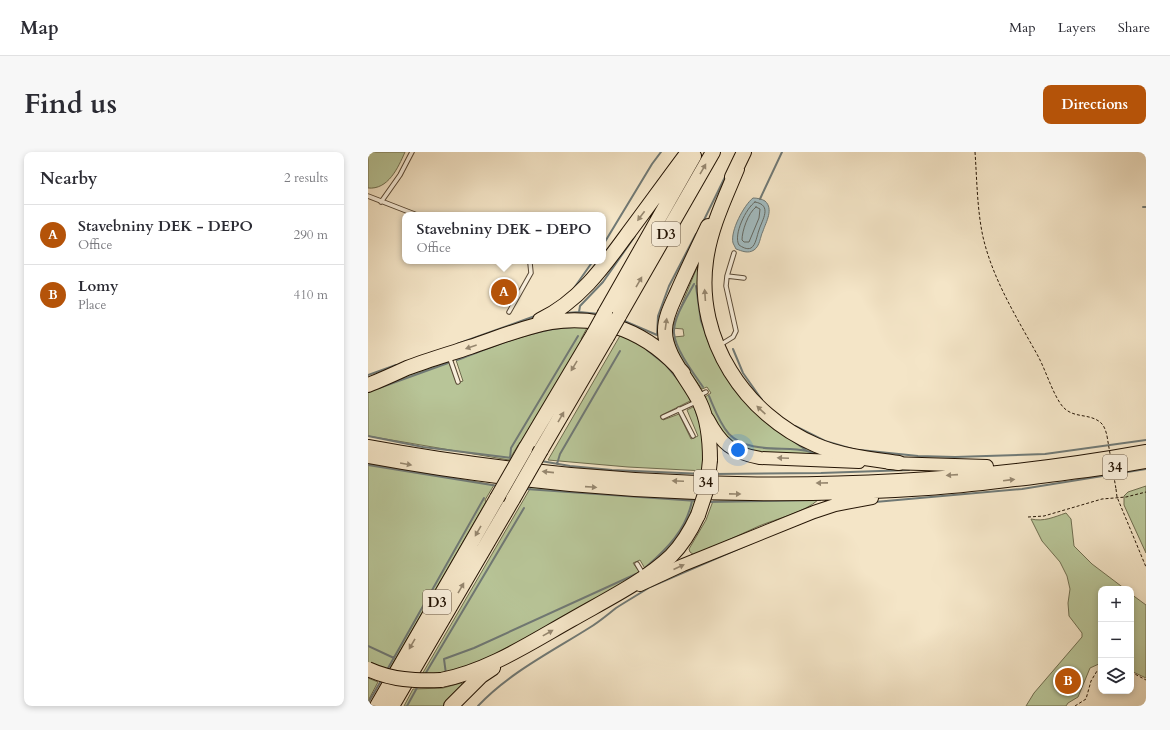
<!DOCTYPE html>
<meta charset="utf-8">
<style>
:root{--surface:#fff;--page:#f7f7f7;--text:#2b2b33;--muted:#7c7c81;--line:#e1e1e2;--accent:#b45309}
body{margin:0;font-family:Cardo,serif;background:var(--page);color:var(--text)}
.controls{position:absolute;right:12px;bottom:12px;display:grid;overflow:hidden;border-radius:8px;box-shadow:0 2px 6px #0003}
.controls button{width:36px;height:36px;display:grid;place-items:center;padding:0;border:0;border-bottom:1px solid var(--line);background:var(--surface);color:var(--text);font:20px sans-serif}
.you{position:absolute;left:370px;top:298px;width:14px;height:14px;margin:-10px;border:3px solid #fff;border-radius:50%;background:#1a73e8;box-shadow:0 0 0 6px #1a73e833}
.badge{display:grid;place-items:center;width:26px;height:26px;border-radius:50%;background:var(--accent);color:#fff;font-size:13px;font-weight:700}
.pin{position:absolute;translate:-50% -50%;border:2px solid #fff;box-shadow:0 1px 4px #0006}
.popup{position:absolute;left:34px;top:60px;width:204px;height:52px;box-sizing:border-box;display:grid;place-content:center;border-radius:8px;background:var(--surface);filter:drop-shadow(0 1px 3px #0005);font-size:13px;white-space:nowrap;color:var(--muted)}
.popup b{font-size:15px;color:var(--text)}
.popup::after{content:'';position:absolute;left:50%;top:100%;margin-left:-8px;border:8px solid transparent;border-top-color:var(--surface)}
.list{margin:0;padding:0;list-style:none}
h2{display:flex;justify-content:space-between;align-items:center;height:52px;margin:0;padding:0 16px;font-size:17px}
h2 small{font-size:13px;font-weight:400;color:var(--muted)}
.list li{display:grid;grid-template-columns:26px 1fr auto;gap:12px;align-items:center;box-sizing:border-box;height:60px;padding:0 16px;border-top:1px solid var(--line)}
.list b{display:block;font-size:15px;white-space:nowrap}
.list p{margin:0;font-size:13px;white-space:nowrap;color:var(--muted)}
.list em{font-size:13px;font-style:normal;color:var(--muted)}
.icon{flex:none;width:22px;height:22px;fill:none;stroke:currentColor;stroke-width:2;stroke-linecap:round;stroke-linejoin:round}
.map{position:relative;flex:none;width:778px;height:554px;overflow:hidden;border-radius:8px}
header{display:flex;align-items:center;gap:24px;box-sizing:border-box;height:56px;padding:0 20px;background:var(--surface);border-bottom:1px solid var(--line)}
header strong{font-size:19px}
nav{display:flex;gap:22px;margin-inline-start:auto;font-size:14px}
.intro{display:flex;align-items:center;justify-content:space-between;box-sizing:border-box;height:96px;padding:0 24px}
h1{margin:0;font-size:28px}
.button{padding:10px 18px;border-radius:8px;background:var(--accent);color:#fff;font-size:14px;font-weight:700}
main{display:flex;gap:24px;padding:0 24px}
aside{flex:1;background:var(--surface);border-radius:8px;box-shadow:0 2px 6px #0003}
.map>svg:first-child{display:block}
.green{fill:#b8c598;stroke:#6e6c4e}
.water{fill:#a2bcc1;stroke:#707975}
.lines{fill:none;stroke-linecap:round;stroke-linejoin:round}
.shore{stroke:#636862;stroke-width:1}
.stream{stroke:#707975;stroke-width:2}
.service-casing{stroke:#584835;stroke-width:5.5}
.trunk-casing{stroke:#241404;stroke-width:14}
.motorway-casing{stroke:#241404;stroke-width:16}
.path{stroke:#241404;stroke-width:1;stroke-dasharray:3 2;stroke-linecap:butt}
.service{stroke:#f8eedb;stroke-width:3.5}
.trunk{stroke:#f4e5c7;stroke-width:12}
.motorway{stroke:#f4e5c7;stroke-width:14}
.motorway-bridge-casing{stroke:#241404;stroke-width:16;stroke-linecap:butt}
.path-bridge{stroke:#241404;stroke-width:1;stroke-dasharray:3 2;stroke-linecap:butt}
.motorway-bridge{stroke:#f4e5c7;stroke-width:14}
.oneway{fill:#96876f}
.labels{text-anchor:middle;stroke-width:4;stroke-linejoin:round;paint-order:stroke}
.shield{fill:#f8eedb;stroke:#645544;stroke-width:1}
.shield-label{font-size:14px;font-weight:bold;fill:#241404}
</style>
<header>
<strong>Map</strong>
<nav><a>Map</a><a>Layers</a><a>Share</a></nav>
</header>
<div class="intro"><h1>Find us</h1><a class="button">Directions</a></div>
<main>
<aside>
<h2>Nearby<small>2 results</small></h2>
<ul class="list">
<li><span class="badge">A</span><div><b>Stavebniny DEK - DEPO</b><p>Office</p></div><em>290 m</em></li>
<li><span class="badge">B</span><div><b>Lomy</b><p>Place</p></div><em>410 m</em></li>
</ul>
</aside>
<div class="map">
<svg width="778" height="554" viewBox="0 0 778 554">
<rect width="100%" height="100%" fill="#f4e5c7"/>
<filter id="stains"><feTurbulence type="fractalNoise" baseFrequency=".005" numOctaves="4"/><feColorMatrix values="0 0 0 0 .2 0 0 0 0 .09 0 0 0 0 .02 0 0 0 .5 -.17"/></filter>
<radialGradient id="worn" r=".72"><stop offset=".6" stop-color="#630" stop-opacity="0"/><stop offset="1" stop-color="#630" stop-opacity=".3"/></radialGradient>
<path class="green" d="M0,0h37c-7,16 -17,38 -37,36z
M334,106l25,115 98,83 -72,-3 -16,-6 -10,-8 -14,-22 -8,-20 6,-4 -4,-6 -5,2c-9,-13 -29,-36 -28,-52l10,-1 -1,-7 -11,-1 24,-58z
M201,174h19l-7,13 2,2 -60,101h-3l-11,18 -141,-24v-46l80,-30 9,23 6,-2 -8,-24c37,-12 75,-26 114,-31z
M253,182c30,15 54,36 71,66l-32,16 3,4 16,-6 12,25 7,-3 -11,-26 8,-4 6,12 4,53 -77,-4 -80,-7z
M0,312l126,21 -9,15 1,2 -98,170 -20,-8z
M778,334v67l-22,-48v-9l4,-4z
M163,335l85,8 83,5 -8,25 -44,47 -7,-12 -7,3 8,11 -68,40 -107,56 -45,6z
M450,348c-13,12 -42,19 -59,26 -22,10 -43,20 -65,29l-4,-3 -1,-3 17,-29 7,-19z
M698,361l5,6 3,27 18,18 33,25h-24v74l-11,5 -12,29 -10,6 -2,3h-40l8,-13 48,-56v-4l-13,-17 -1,-13 2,-14 -3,-13 -7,-14 -18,-21 -11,-22c13,3 23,-2 35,-6z
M763,442l15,11v73l-15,-7z
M0,526l10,4 -10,19z
M93,531l2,3 -20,20h-39l9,-17 30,-1z"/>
<path class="water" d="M385,46c4,0 9,1 12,3 9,8 1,21 -2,30 -3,6 -3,15 -9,19 -6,4 -12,1 -18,-1 -1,-2 -2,-4 -3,-6 -3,-12 11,-38 20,-45z"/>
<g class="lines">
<path class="shore" d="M387,50c18,3 7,18 4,28 -2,5 -3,15 -8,18 -4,2 -9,-1 -12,-3 -6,-10 7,-37 16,-43z
M388,55l4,2 -1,9 -10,24h-5l-2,-2c0,-9 6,-27 14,-33z"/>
<path class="stream" d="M392,47l22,-47
M775,55h3
M335,70l23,-47
M235,93l49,-81 9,-12
M326,132c-7,13 -21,34 -20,49 1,16 20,41 29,54
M328,134l5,35 10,27
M206,136l19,-27
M211,160l1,-6 23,-24 32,-46
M198,161l13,-1 20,2
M254,168l35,15 1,-19 11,-30 27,-52
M89,192l78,-28
M365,197l10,24 19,27
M279,198l19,15 14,17
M347,204l5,10
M89,208c35,-13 79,-32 117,-33
M0,223l28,-10
M11,236l69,-25
M341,244c6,14 11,28 20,38 19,20 55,12 78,17 4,1 8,3 12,4
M327,257l4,11
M427,274l30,15 31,9
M0,284l55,11 90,11
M424,288l15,11
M492,298l58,6 37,1 90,-3 101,-14
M142,306l1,-10 67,-112
M173,309l29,5 42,4 92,4
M189,312l3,-10 60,-103
M0,313l130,21
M347,322l106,-1 88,-3
M158,337l171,12
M339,350l113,-2
M507,350l147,-13 124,-20
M278,415c21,-18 40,-37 46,-66
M0,494l26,12
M19,518l97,-172
M78,522l-2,-15 30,-11 162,-74
M56,524l100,-168
M0,551l14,-24
M39,554l11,-20
M110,554c31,-33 73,-54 111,-78 10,-6 18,-13 27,-20 11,-7 23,-14 34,-21l102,-44"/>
<g class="service-casing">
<path id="service" d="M0,44l49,19
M13,50l19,-27 12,-23
M359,124l17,2
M141,160l22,-39 -1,-10 -2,-2
M352,193l13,-8 3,-6 -10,-45 1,-10 7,-23
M81,204l9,26
M332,243l6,-3
M311,257l14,27
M295,265l33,-15
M269,412l6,10"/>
</g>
<g class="trunk-casing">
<path id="trunk" d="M340,267c13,25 24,34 52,39l99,4
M0,294c254,47 524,51 778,5
M0,305c184,34 373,45 560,32 35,-2 70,-7 105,-11 38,-5 76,-9 113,-16
M521,311l98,3
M272,433l43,-20 131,-53 21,-7 37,-7"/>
</g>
<g class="motorway-casing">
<path id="motorway" d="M369,17c-12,29 -27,60 -31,92 -11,78 39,154 110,184 25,11 55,14 83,18
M364,25l12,-25
M340,74c-11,23 -22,46 -32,69 -5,11 -11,23 -11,35 -1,25 25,51 35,73 8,17 10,38 10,57
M237,161l89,-157
M251,164l94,-164
M172,168c38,-18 62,-51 86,-84 21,-28 41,-56 62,-84
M0,233c13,-5 26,-11 39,-17 21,-8 42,-14 63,-21 27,-9 53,-20 81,-25 52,-8 98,11 132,51
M157,297l69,-116
M173,298l66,-113
M73,528c47,-9 89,-37 130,-60 31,-18 74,-39 100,-64 12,-12 20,-26 27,-41
M9,554l120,-208
M24,554l121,-207
M83,554l30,-30 12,-8"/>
</g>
<path class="path" d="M607,0c2,28 2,57 8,85 10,43 34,81 55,119 8,15 13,33 22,47 11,17 27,9 40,19 4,3 6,9 7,14
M748,337l1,8 29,70
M660,365l16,-1 58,-17 24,-2 20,-5
M763,520l15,8
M707,554l11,-7 5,-18 6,-10 4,-1"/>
<use href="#service" class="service"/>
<use href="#trunk" class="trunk"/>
<use href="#motorway" class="motorway"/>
<g class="motorway-bridge-casing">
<path id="motorway-bridge" d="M226,181l11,-20
M239,185l12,-21
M129,346l28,-49
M145,347l28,-49
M330,363l9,-27 3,-28
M0,517c24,11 47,12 73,11"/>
</g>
<path class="path-bridge" d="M739,284l9,53"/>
<use href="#motorway-bridge" class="motorway-bridge"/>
</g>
<defs><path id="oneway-solid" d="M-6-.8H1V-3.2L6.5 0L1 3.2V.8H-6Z"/></defs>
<g class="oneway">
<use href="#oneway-solid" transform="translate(335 17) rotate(-60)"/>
<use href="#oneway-solid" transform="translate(273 64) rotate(127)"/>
<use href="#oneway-solid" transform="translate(271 130) rotate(-60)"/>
<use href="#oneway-solid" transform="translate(337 143) rotate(-94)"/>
<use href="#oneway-solid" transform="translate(298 172) rotate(-82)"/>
<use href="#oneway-solid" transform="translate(103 195) rotate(161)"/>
<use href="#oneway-solid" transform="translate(206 214) rotate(121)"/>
<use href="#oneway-solid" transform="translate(393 258) rotate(-137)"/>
<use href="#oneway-solid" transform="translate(193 265) rotate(-60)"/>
<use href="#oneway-solid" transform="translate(415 306) rotate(-178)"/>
<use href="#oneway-solid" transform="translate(38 312) rotate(10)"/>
<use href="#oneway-solid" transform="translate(180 320) rotate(-174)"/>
<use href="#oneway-solid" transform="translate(584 323) rotate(176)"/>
<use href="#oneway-solid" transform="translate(641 328) rotate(-7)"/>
<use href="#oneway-solid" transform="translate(310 329) rotate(-177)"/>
<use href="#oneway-solid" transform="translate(454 331) rotate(179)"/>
<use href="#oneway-solid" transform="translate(223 335) rotate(4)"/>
<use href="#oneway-solid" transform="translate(367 342) rotate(1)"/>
<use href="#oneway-solid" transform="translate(110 379) rotate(120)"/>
<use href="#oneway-solid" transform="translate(311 415) rotate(-24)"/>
<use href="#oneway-solid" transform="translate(93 436) rotate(-60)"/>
<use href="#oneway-solid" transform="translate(180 481) rotate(-29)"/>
<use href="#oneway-solid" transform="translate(44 492) rotate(120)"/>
</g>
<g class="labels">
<g class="shield">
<rect x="284" y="70" width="28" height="24" rx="3"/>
<rect x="735" y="303" width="24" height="24" rx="3"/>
<rect x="326" y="318" width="24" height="24" rx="3"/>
<rect x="55" y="438" width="28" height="24" rx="3"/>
</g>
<g class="shield-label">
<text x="298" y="87">D3</text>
<text x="747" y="320">34</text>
<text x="338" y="335">34</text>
<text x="69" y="455">D3</text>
</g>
</g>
<rect width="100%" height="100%" filter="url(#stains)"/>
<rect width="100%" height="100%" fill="url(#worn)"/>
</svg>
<div class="controls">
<button>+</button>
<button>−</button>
<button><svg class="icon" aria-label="layers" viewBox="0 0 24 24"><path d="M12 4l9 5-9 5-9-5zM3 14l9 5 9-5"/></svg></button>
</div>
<div class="you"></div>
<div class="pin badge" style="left:136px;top:140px">A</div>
<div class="popup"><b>Stavebniny DEK - DEPO</b>Office</div>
<div class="pin badge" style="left:700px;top:529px">B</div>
</div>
</main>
